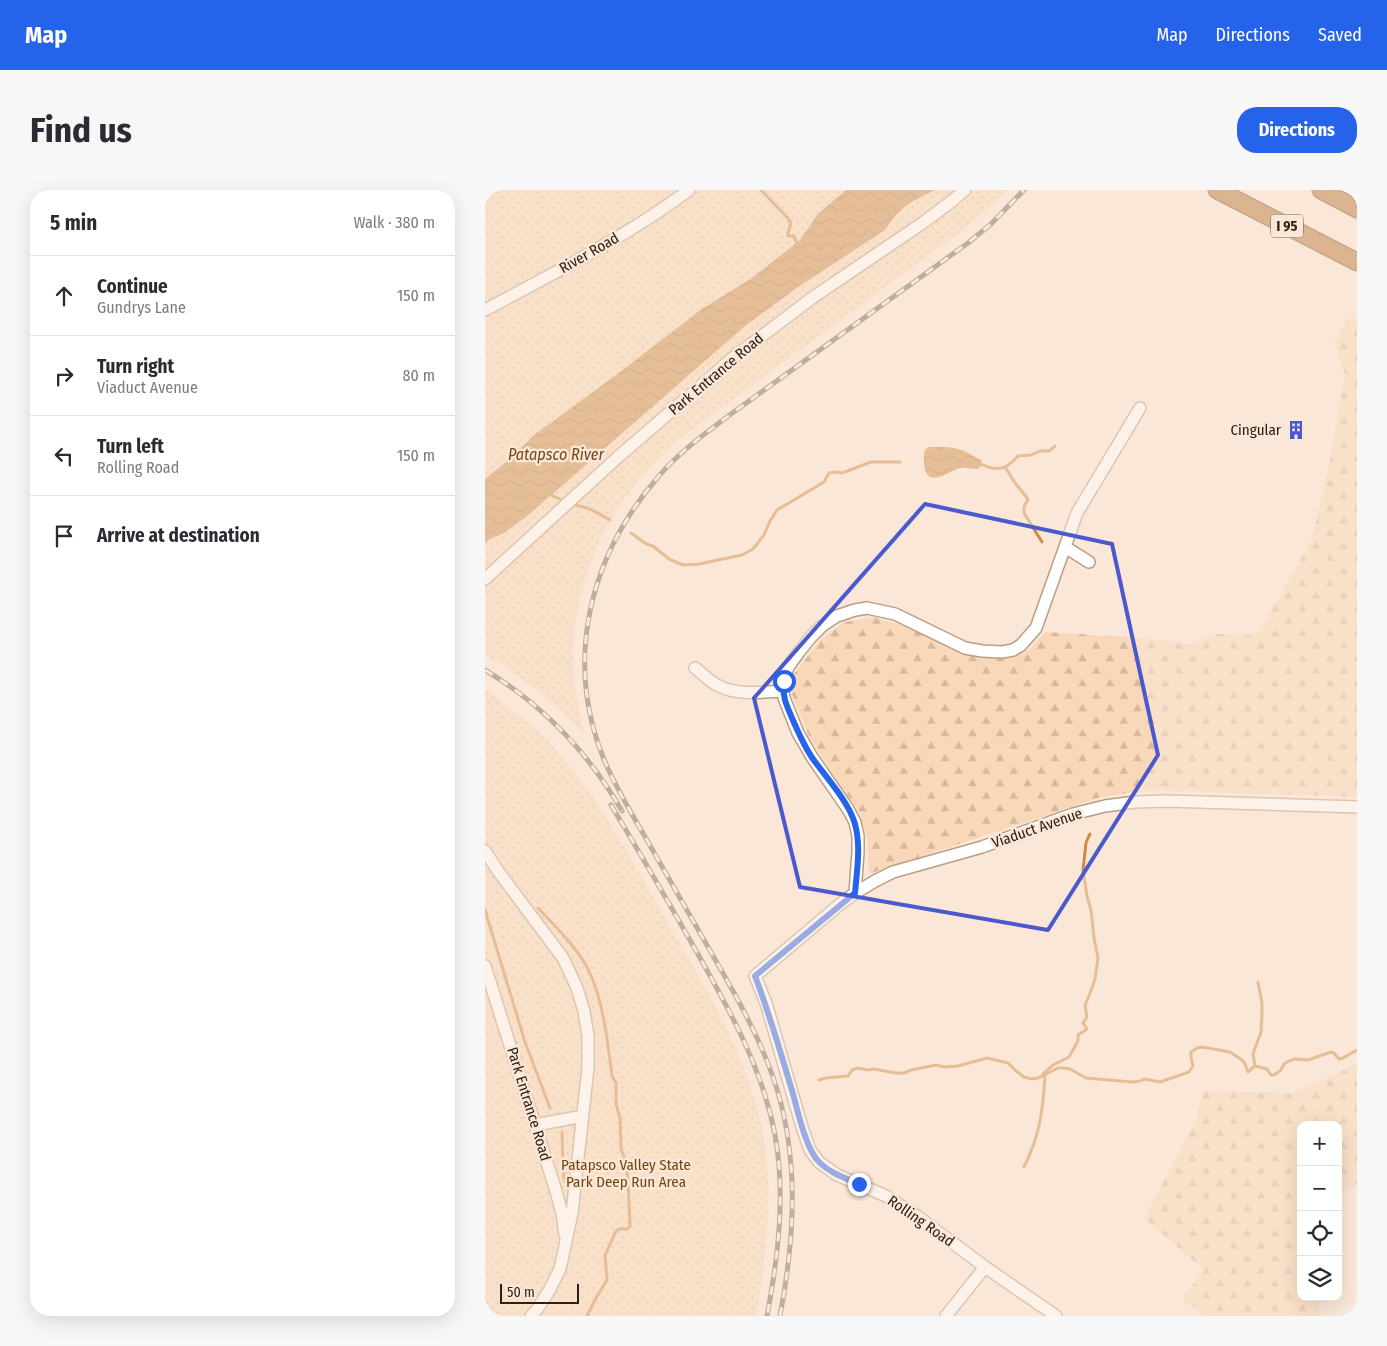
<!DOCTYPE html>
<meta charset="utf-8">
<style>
:root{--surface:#fff;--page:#f7f7f7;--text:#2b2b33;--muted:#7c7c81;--line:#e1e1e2;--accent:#2563eb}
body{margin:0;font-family:"Fira Sans Condensed",sans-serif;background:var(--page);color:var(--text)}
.controls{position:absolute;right:15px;bottom:15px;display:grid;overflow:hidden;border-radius:10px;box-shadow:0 5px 20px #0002}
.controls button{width:45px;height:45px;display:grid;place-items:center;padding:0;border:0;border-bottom:1px solid var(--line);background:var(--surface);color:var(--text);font:25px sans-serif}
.scale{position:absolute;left:15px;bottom:12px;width:79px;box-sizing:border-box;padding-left:5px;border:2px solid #2c2016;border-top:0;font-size:14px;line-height:18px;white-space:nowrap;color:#2c2016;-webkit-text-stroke:4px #fae7d7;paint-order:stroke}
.stop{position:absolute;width:15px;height:15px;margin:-11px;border:4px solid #2563eb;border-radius:50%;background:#fff}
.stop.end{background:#2563eb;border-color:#fff;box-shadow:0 1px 5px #0008}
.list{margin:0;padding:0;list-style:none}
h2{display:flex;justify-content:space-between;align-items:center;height:65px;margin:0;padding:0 20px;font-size:21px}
h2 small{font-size:16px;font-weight:400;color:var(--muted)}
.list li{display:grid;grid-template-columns:32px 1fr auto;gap:15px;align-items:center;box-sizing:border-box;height:80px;padding:0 20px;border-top:1px solid var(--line)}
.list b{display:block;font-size:19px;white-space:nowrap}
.list p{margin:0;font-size:16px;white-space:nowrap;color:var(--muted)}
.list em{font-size:16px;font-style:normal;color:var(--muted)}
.icon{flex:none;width:28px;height:28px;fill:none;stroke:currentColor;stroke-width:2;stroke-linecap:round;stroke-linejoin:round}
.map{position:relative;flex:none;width:872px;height:1126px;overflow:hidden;border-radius:20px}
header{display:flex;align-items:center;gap:30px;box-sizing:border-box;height:70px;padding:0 25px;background:var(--accent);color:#fff}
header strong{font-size:24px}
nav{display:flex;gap:28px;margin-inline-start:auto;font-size:18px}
.intro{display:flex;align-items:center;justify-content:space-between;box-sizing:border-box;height:120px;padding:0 30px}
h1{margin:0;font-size:35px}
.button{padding:12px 22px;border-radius:20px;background:var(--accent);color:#fff;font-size:18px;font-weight:700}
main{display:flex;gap:30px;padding:0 30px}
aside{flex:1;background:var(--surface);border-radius:20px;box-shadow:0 5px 20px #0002}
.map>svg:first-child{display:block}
.forest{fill:url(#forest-firs)}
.park{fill:url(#park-dots)}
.water{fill:url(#water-waves)}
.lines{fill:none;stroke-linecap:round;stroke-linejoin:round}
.stream{stroke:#cd8b49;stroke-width:3}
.minor-casing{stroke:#ba9d83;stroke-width:14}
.highway-casing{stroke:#865a2e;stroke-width:19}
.minor{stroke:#fff;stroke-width:11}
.highway{stroke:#b7793b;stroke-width:16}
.rail-casing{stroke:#77695d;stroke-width:5}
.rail{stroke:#fae7d7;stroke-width:3;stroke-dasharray:9;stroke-linecap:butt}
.route{stroke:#2563eb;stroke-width:6}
.marked{fill:none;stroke:#4b59ce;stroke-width:4;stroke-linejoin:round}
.labels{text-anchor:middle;stroke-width:5;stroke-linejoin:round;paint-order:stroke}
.shield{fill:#fae7d7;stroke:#6a5c50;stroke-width:1}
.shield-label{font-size:14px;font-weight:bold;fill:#2c2016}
.street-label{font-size:15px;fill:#2c2016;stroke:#fae7d7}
.poi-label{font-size:15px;fill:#2c2016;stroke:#fae7d7;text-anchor:end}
.park-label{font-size:15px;fill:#724514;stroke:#fae7d7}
.water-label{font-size:16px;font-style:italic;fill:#764818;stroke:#fae7d7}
</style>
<header>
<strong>Map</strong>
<nav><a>Map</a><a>Directions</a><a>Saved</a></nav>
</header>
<div class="intro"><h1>Find us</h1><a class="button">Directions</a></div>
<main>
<aside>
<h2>5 min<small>Walk · 380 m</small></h2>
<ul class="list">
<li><svg class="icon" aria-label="ahead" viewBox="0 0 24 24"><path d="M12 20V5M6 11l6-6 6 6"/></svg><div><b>Continue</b><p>Gundrys Lane</p></div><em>150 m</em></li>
<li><svg class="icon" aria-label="right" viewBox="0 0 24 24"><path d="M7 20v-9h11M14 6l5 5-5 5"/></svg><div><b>Turn right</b><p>Viaduct Avenue</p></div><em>80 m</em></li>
<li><svg class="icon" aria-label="left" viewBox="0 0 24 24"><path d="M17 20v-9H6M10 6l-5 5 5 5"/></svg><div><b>Turn left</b><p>Rolling Road</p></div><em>150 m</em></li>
<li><svg class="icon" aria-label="arrive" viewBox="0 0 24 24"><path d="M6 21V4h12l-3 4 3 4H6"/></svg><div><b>Arrive at destination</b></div></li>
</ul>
</aside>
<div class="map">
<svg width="872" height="1126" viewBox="0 0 872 1126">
<defs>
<pattern id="forest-firs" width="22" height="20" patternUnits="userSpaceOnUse" patternTransform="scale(1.25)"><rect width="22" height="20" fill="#f9d7b9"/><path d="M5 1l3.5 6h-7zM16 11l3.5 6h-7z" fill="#d6b89e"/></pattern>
<pattern id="park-dots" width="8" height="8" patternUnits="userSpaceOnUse" patternTransform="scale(1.25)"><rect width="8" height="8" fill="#f9d7b9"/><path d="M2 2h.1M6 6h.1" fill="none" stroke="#d6b89e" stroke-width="1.8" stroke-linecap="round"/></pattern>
<pattern id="water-waves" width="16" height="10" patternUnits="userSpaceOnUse" patternTransform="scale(1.25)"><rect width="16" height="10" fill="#cd8b49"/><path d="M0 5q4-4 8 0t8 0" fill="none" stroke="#a7713c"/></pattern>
</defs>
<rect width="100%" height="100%" fill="#fae7d7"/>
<path class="forest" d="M864,127l8,4v476l-207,-7 -49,7 -232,77 -1,-33 -8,-28 -24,-34 -28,-45 -16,-40 2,-20 26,-34 25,-18 28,-5 28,8 69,31 33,1 27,-8 15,-17 96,6 50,6 23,-10 44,1 54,-96 17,-73 16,-92 -11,-31z
M872,874v120l-19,11v-70h-37v172h15l5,19h-116l-23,-17 22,-29 -60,-52 51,-95 8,-32 90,2z"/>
<path class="park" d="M0,0h523l-28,26 -21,17 -272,200c-12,11 -25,22 -36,34 -49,50 -78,122 -78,192 0,26 6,51 11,75 -31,-32 -60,-57 -99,-79z
M0,500c29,19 55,41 77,67 37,42 68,100 96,149 42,74 92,148 106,233 10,59 2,118 -8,177h-271z"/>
<path class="water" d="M361,0h89c-25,12 -34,16 -50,40l-87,57 -53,39 -219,191 -22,16 -14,6 -5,4v-64l26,-21 23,-23 78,-57 90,-69 50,-31 48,-38 18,-26z
M443,257c12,0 25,-1 36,4 6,2 11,7 17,9l2,5 -6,4c-5,0 -11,-2 -16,-1 -9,1 -30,20 -36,2 -1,-6 -2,-14 0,-20z"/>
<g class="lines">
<path class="stream" d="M276,0l27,28 3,5 -3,10v3h6l3,8
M498,275c15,7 25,3 35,-9l13,-1 9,-4h9l6,-5
M520,277l10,16 13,16 -4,8v6l18,29
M64,304l11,5
M88,315c15,1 25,8 37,15
M146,343c7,4 13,12 22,13l16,13 14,6 16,-1 43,-9 11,-6 11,-14 6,-14 7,-11 47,-28 5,-9 5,-1 8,1 29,-11h29
M53,718c19,20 44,44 54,70 12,29 16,67 20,98l4,7v21l4,14 1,31 4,10 3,20 2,47 -3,3h-7l-4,2 -11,24 2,25 -11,18 -9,18
M0,720l40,132 25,66
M770,876l12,3 4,6h3l6,-4 5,-8 9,-4 14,1 23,-8 3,1 5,6 4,-1 14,-8
M770,876l-2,-12 8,-22 1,-19v-10l-4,-21
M558,884l10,-9 16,-8 9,-16v-6l9,-6 -4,-6 4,-6 -2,-12 4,-9 6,-17 3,-21 -4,-20 -3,-28 -4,-14 -4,-26 3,-27 2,-5 2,-4
M334,890l6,-2 23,-2 4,-6 6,-2 10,2 6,-1 21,4h9l7,-3 25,-5 8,2 14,-1 29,-8 21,5 7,7 9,7 8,2 6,-1 20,-10h6l6,1 16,9 46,4 8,-1 5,-2 15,3 29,-10 4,-6 -2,-9v-5l6,-4 5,-1 28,5 12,8 3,4 3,8 7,-6
M77,942l1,36 2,14
M539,977c16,-32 19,-57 21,-92"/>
<g class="minor-casing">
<path id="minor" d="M0,120c69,-37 141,-73 204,-120
M580,357l24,15
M0,389l133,-122 116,-100 78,-59 112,-76 28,-21 13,-11
M210,478c7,5 14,13 22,17 19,11 45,7 66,6
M0,661l13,20 65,87 14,30 7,23 4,25v32l-16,145 -12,56 -10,20 -12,19 -7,8
M370,703l3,-41v-16l-3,-14 -7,-13 -36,-52 -14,-24 -14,-35 -1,-7 1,-10 4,-14 11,-15 12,-15 11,-11 15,-10 18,-6 12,-2 28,6 70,34 17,3 20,1 11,-2 8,-5 15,-17 41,-115 63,-105
M0,776l70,222 7,25 3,22
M51,935l47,-9
M461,1126l39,-49
M571,1126l-71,-49 -68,-51 -31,-20 -49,-21 -18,-13 -9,-12 -8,-23 -36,-124 -11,-27 84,-71 16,-12 20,-12 18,-9 89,-25 91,-33 32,-8 30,-4 32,-1 190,6"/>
</g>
<g class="highway-casing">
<path id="highway" d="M732,0l140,72
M836,0l36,19"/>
</g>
<use href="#minor" class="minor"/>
<use href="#highway" class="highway"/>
<g class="rail-casing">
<path id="rail" d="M0,480c58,35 103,82 137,141
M126,615c27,45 54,91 80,137 35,62 71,123 84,193 11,60 3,122 -8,181
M295,1126c15,-79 20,-162 -7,-239 -16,-46 -41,-88 -65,-130 -20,-35 -40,-70 -60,-105 -16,-28 -33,-55 -45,-85 -39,-99 -13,-202 56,-281 20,-24 47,-43 72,-62l237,-171 23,-19 33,-34"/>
</g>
<use href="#rail" class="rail"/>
</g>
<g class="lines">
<path class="route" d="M299,491c-2,15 2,23 8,37 6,14 12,28 21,41 13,18 36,43 42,65 6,22 2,46 0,69l-100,83c15,39 26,78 38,118 5,18 13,55 26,68 11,11 26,16 40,22"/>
</g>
<path d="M0 0H872V1126H0ZM440,314l187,40 46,211 -110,175 -248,-43 -46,-189z" fill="#fae7d7" fill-opacity=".55" fill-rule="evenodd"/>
<path class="marked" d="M440,314l187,40 46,211 -110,175 -248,-43 -46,-189z"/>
<defs>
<g id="building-bare" transform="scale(1.5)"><path d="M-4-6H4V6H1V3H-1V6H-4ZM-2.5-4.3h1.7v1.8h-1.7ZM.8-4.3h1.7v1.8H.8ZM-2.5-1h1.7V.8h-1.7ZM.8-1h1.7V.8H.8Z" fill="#4b59ce" stroke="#fae7d7" stroke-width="2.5" paint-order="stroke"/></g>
</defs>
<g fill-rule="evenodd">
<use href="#building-bare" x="811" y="240"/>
</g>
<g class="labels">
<rect class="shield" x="786" y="24.5" width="32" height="23" rx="4"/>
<g class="shield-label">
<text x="802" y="41">I 95</text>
</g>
<g class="street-label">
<text transform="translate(104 63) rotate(-30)" y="5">River Road</text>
<text transform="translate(231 184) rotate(-40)" y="5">Park Entrance Road</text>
<text transform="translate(552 638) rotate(-19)" y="5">Viaduct Avenue</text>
<text transform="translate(44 914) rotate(73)" y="5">Park Entrance Road</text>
<text transform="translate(436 1031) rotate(35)" y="5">Rolling Road</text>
</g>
<g class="poi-label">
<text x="796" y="245">Cingular</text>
</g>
<g class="park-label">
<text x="141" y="980">Patapsco Valley State<tspan x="141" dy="17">Park Deep Run Area</tspan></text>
</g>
<g class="water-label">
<text x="71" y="270">Patapsco River</text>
</g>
</g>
</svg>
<div class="controls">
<button>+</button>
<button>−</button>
<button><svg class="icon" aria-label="locate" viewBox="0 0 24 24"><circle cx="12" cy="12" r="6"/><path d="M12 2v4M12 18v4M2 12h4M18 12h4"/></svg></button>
<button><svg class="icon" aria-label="layers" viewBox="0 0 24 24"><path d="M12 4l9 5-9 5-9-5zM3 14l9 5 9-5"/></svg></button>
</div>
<div class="scale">50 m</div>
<div class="stop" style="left:299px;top:491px"></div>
<div class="stop end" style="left:374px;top:994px"></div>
</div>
</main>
